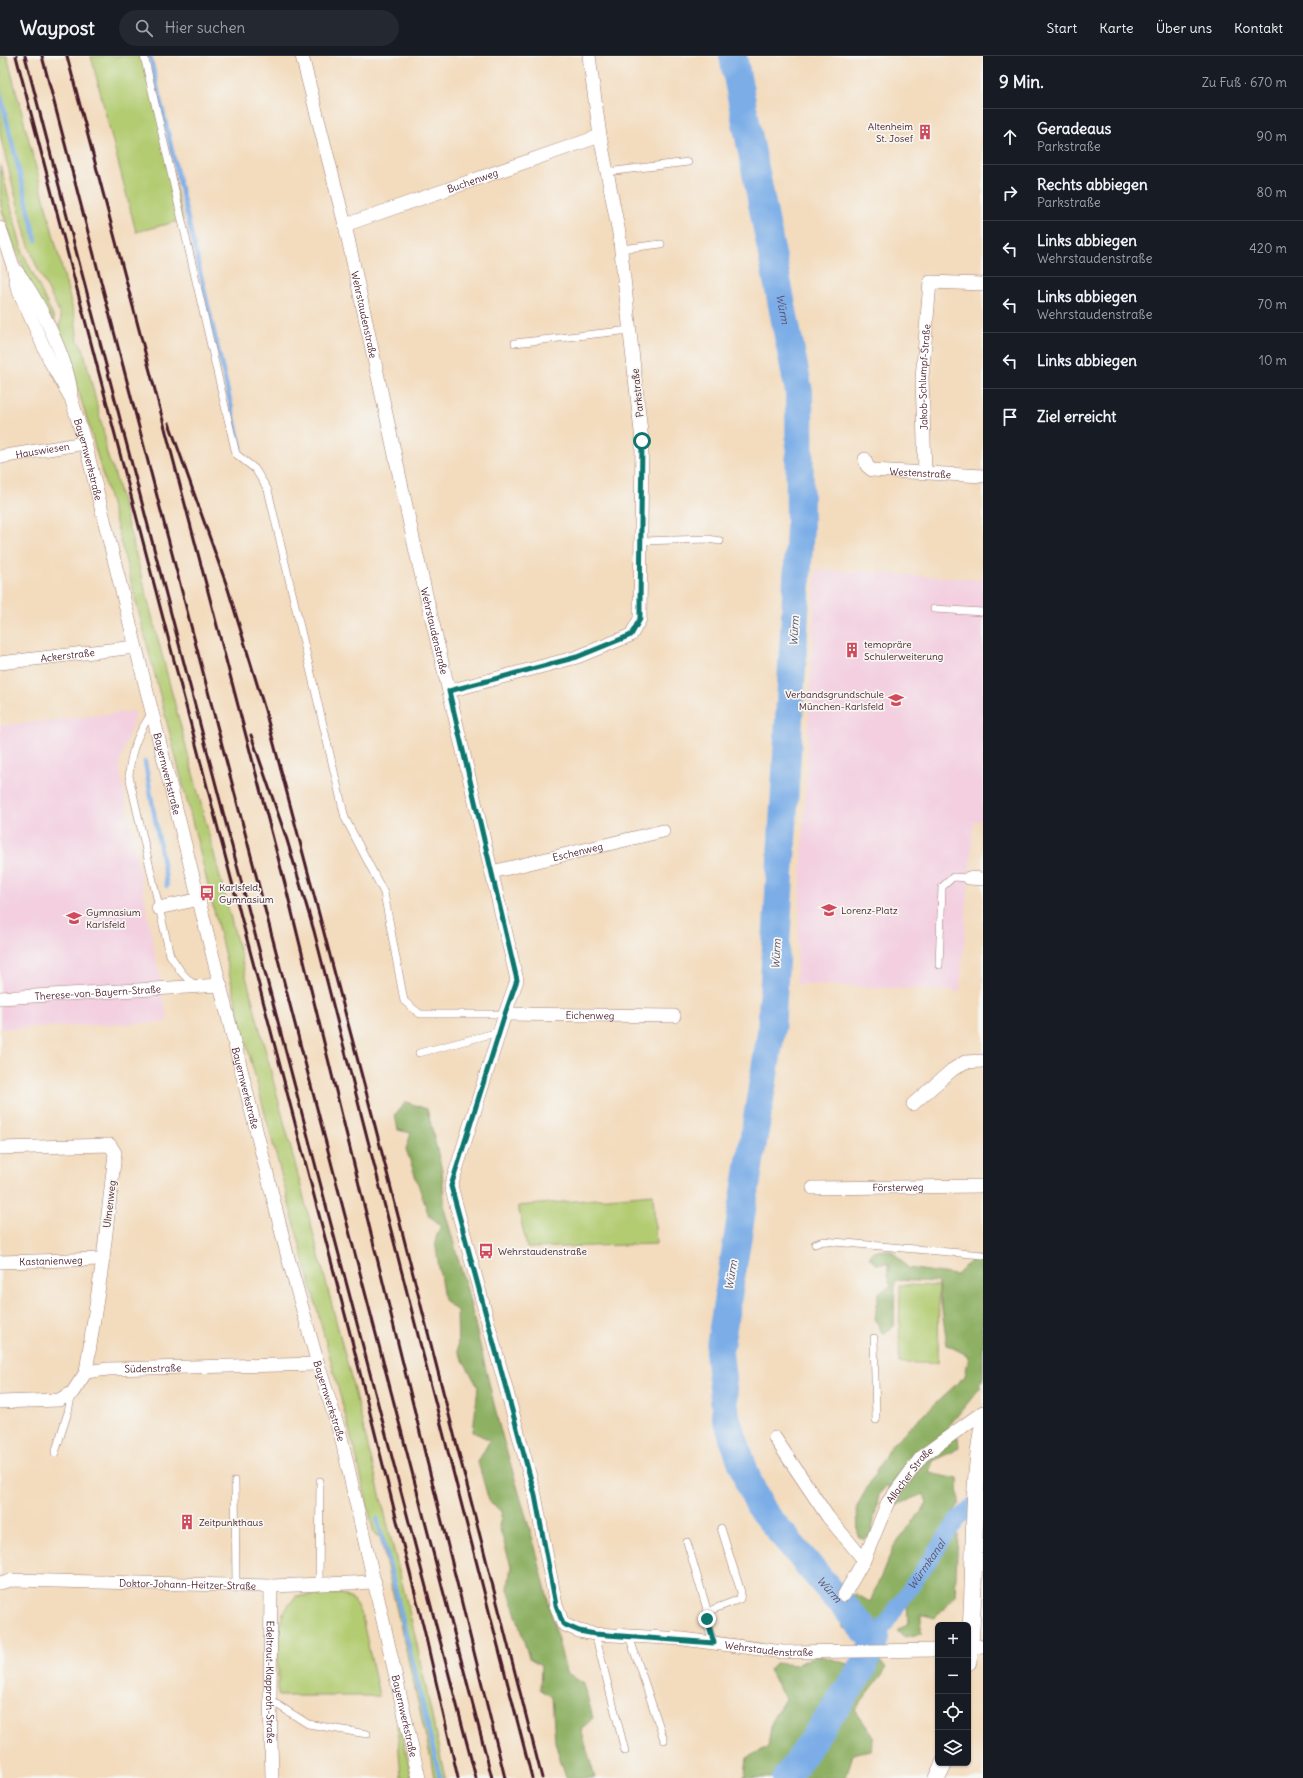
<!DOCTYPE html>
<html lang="de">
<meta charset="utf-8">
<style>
:root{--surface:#171b24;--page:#242831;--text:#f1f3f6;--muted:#9ea1a6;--line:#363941}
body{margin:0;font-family:Delius,sans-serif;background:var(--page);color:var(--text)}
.controls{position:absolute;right:12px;bottom:12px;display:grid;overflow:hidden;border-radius:6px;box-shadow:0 1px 3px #0004}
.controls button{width:36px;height:36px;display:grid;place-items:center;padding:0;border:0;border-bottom:1px solid var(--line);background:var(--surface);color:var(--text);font:20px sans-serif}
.stop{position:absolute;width:12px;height:12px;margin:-9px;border:3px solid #0f766e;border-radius:50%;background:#fff}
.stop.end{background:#0f766e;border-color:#fff;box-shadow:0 1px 4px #0008}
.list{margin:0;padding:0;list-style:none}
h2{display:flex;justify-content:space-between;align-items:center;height:52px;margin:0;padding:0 16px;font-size:17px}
h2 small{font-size:13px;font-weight:400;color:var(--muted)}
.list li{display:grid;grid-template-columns:26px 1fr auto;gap:12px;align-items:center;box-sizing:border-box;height:56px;padding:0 16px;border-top:1px solid var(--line)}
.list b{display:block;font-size:15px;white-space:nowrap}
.list p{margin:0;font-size:13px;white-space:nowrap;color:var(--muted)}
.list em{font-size:13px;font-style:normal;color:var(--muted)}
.icon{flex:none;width:22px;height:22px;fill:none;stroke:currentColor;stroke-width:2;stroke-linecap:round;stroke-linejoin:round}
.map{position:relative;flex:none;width:983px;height:1722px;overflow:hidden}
header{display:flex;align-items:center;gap:24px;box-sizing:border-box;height:56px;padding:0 20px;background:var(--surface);border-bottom:1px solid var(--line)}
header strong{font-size:19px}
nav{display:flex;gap:22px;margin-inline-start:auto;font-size:14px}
.search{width:280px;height:36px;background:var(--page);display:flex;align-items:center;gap:10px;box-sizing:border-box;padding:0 14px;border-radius:22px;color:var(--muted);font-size:15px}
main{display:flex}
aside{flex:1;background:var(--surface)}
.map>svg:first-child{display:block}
.built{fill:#f3cfe0}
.green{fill:#b3cc72;stroke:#7e764e}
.forest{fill:#8eb064;stroke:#6c6848}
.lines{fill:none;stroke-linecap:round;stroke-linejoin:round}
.stream{stroke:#7bade7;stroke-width:4.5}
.canal{stroke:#7bade7;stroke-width:16}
.river{stroke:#7bade7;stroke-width:28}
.service-casing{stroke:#9e7d74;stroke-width:8}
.minor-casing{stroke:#9e7d74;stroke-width:14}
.tertiary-casing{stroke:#9e7d74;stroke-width:18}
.service{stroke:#fff;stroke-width:7}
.minor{stroke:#fff;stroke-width:13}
.tertiary{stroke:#fff;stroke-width:17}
.rail{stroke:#4a1f2b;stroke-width:3}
.route{stroke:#0f766e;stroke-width:5}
.labels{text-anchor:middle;stroke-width:3.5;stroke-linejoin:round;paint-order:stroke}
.poi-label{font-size:10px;fill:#4a1f2b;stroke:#f6f6f2;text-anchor:start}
.street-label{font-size:10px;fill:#4a1f2b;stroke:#f6f6f2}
.water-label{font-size:11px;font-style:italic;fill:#5b516d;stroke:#f6f6f2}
</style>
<header>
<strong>Waypost</strong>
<div class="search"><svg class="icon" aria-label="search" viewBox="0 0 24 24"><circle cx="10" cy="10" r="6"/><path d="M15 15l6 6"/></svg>Hier suchen</div>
<nav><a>Start</a><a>Karte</a><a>Über uns</a><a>Kontakt</a></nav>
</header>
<main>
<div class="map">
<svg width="983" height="1722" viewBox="0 0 983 1722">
<rect width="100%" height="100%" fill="#f6f6f2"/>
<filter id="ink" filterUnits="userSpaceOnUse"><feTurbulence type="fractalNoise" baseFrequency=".025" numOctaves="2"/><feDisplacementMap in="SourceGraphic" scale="8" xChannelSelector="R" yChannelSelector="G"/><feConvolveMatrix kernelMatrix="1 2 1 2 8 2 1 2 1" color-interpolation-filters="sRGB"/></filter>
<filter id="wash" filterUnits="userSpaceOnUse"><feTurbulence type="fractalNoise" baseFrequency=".012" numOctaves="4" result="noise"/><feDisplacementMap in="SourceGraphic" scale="16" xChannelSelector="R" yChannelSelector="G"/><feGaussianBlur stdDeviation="0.9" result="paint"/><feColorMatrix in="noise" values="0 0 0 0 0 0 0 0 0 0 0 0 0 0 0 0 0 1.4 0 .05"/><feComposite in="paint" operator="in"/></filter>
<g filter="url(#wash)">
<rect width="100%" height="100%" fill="#f3dbbd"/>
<path class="built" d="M816,513l167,11v241h-9l-14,170 -164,-7z
M136,655l-17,54 49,257 -168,7v-303z"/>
<path class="green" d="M0,0h7l58,224 10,38 3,23 5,7 22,90c0,12 3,22 9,33l237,907 63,253 31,147h-11l-3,-19 -51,-222 -6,-3 -15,-67 -117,-440 -43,-179 -84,-329 -25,-90 -21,-69 -12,-29 4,-11 -1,-6 -24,-49 -10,-28 -26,-102z
M91,0h53l39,164 -47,12z
M0,108l23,89 31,65v5l-20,-30 -21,-50 -12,-36z
M653,1138l3,50 -129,4 -9,-42z
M900,1229l39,1 -1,77h-39z
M342,1538l12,6 8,17 17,79h-101v-62l5,-21 13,-17z
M400,1668l11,51v3h-10l-4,-53z"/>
<path class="forest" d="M406,1046l21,7 15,61 3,42 22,78 32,135 36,122 31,125 18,12 9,34 -12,11 14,49h-29l-11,-36 -3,-45 -12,-8 1,-24 -12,-7 -21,-69 3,-23 -12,-40 3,-15 -13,-10 -11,-39 12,-22 -17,-8 5,-45 -20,-36 -1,-40 -13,-11 -9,-59 6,-16 -12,-9 -23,-67 5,-16 -13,-3 -3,-15z
M891,1194l17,18 48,7 18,-18 9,2v117l-3,12 -32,39 10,10 1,11 -26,13 -4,12 29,6 1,25 -15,23 14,8 -3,62 -20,21 -14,-4v20l-16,3 -8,-6 11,-8 -1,-21 -13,15 -21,6 -13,-6 -16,12 -8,-16 9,-11 11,-8 14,8 24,-56 33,-42 -3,-10 -27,11 -10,-20 -8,9 -8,41 -7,5 -6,-4 -1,-30 34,-61 74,-69 4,-20 -22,-11 -9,-63 -43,-2 -1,46 -11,8 -8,-15 3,-26 13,-7 -4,-11 3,-11h-14l-7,-6 4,-7z
M818,1599l37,11 22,-7 10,9 -32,42 19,27 -4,13 -17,4 -7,24h-104l3,-3 2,-17 21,-12 4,-26 13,-21 -16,-29 6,-7 20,2z"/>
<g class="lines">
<path class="stream" d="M150,0l91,392
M0,37l36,147
M145,706l22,124
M377,1463l11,40 52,219"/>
<path class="canal" id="s1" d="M876,1582l81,-118 26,-23"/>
<path class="river" id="s2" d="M733,0l66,336 1,136 -29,504 -52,320 7,65 22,64 13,28 60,71 44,50 11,8 -16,34 -74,106"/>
</g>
</g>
<g filter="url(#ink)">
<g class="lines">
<g class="service-casing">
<path id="service" d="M144,0l92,398 19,15 13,21 77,328 39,75 20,108 16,13h85
M607,116l81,-10
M621,193l40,-5
M515,287l115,-13
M641,485l67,-2 12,2
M934,553l49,3
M152,657c-14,19 -22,40 -23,63l41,179 12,18 14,14
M939,909l3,-78 11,-10 16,1
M419,997l80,-21
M815,1188l8,-3 160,14
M874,1282l2,82
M55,1397l13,-41 4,-19
M235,1425l1,104
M687,1486l21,71
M319,1528l1,-103
M595,1578l30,117
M629,1580l35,104
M714,1587l-6,-16v-14l6,-4 26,-10 1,-7 -20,-64
M270,1644l38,24 59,10"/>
</g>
<g class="minor-casing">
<g id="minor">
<path id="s3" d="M302,0l43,169 71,327 101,428 -12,34 -54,172 84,309 21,110 7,19 16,7 16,3 88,5 100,13 155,-2"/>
<path id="s4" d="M345,169l255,-89"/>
<path id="s5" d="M0,172l13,38 4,21 34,76 20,35 14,45 202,811 31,110 23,73 78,341"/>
<path d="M14,212c22,26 55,93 57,126"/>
<path id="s6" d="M0,401l85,-14"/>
<path id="s7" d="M865,403l2,7 5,4 111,6"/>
<path id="s8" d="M925,416l-3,-94 8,-96 53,2"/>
<path id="s9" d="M0,607l135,-16"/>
<path d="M449,635l128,-34 54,-22 9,-16 2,-178 -23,-208 -19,-97 -11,-80"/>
<path id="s10" d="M492,816l171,-41"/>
<path d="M969,822l14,1"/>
<path d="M158,852l42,-9"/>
<path id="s11" d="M0,942l221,-13"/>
<path id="s12" d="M505,958l169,2"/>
<path d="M913,1048l39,-34 13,-8 18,-1"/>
<path d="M0,1092l110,-3 5,8 -12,106 -17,113"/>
<path id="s13" d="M813,1132l170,-2"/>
<path id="s14" d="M0,1206l103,-3"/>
<path id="s15" d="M0,1346l59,-2 13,-7 14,-21 22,-3 210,-5"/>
<path d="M775,1382l53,79 36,43"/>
<path id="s16" d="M0,1527l11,-3 260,6 104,-4"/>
<path id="s17" d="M271,1530l-1,114 2,78"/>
<path id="s18" d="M844,1539l20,-35 24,-58 34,-46 61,-44"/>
<path d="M968,1592l15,-2"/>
</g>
</g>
<g class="tertiary-casing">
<path id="tertiary" d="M968,1606c10,-78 1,-158 15,-236
M937,1722l7,-15"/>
</g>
<use href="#service" class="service"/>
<use href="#minor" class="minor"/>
<use href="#tertiary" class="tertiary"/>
<path class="rail" d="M16,0l336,1285 72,288 34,149
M25,0l451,1722
M42,0l450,1722
M67,0l218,828 220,894
M169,367l59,166 37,121 108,408 169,660
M251,679l36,105 27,91 218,847"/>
</g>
</g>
<g class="lines" filter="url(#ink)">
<path class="route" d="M642,385l-2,163v15l-9,16 -54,22 -128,34 68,289 -12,34 -54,172 84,309 21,110 7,19 16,7 16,3 119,9 -7,-24"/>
</g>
<defs>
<g id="building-bare" transform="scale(1.2)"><path d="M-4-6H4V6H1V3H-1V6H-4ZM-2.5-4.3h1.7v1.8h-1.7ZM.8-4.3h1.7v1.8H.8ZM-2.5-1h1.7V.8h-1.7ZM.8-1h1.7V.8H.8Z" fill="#d1495b" stroke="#f6f6f2" stroke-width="2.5" paint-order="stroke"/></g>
<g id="school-bare" transform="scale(1.2)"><path d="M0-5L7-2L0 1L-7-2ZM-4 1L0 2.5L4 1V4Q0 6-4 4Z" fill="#d1495b" stroke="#f6f6f2" stroke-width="2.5" paint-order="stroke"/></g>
<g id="bus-bare" transform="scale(1.2)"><path d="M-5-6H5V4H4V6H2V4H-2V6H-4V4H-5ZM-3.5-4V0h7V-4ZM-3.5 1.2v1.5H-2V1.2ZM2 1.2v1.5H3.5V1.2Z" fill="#d1495b" stroke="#f6f6f2" stroke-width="2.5" paint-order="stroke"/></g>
</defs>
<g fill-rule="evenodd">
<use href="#building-bare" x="925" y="76"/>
<use href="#building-bare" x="852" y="594"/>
<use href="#school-bare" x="896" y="644"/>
<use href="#bus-bare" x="207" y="837"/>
<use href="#school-bare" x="829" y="854"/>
<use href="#school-bare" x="74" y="862"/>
<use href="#bus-bare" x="486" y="1195"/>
<use href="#building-bare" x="187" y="1466"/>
</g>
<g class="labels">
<g class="poi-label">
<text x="913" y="74" text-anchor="end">Altenheim<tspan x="913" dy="12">St. Josef</tspan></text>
<text x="864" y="592">temopräre<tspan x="864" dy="12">Schulerweiterung</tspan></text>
<text x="884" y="642" text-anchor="end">Verbandsgrundschule<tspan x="884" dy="12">München-Karlsfeld</tspan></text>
<text x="219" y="835">Karlsfeld,<tspan x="219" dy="12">Gymnasium</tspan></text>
<text x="841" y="858">Lorenz-Platz</text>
<text x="86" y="860">Gymnasium<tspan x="86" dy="12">Karlsfeld</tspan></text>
<text x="498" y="1199">Wehrstaudenstraße</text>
<text x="199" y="1470">Zeitpunkthaus</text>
</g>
<g class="street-label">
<text dy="4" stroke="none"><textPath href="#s4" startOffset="135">Buchenweg</textPath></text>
<text dy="4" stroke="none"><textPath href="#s3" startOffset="266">Wehrstaudenstraße</textPath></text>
<text dy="4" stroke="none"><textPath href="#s8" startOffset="95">Jakob-Schlumpf-Straße</textPath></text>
<text transform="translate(637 337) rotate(-96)" y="4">Parkstraße</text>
<text dy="4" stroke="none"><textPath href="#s6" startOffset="43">Hauswiesen</textPath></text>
<text dy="4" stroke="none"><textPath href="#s5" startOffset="249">Bayernwerkstraße</textPath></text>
<text dy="4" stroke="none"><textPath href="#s7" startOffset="62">Westenstraße</textPath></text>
<text dy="4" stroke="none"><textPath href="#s3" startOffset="590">Wehrstaudenstraße</textPath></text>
<text dy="4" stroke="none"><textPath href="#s9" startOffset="68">Ackerstraße</textPath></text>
<text dy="4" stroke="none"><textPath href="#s5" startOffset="573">Bayernwerkstraße</textPath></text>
<text dy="4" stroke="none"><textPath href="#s10" startOffset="88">Eschenweg</textPath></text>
<text dy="4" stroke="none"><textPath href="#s11" startOffset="98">Therese-von-Bayern-Straße</textPath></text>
<text dy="4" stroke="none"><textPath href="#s12" startOffset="85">Eichenweg</textPath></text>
<text dy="4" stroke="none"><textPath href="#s5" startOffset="897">Bayernwerkstraße</textPath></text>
<text dy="4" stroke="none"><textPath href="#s13" startOffset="85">Försterweg</textPath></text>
<text transform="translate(109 1148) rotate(-83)" y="4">Ulmenweg</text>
<text dy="4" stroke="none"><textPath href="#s14" startOffset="51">Kastanienweg</textPath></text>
<text dy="4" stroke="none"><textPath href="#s15" startOffset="166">Südenstraße</textPath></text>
<text dy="4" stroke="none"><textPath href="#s5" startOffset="1221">Bayernwerkstraße</textPath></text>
<text dy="4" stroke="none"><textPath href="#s18" startOffset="138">Allacher Straße</textPath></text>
<text dy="4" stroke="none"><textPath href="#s16" startOffset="188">Doktor-Johann-Heitzer-Straße</textPath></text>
<text dy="4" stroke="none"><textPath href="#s3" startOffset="1826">Wehrstaudenstraße</textPath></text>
<text dy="4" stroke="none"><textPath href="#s17" startOffset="96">Edeltraut-Klapproth-Straße</textPath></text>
<text dy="4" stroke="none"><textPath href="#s5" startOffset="1545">Bayernwerkstraße</textPath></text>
</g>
<g class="water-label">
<text dy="4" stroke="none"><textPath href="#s2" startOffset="258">Würm</textPath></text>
<text transform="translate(794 575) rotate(-87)" y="4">Würm</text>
<text transform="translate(776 898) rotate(-87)" y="4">Würm</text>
<text transform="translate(731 1219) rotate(-81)" y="4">Würm</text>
<text dy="4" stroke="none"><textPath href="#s1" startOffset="89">Würmkanal</textPath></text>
<text dy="4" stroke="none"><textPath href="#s2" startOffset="1577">Würm</textPath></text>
</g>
</g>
</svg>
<div class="controls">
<button>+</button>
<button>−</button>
<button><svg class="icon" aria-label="locate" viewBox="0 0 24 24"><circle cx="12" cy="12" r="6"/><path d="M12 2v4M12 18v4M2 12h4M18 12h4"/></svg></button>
<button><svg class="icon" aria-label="layers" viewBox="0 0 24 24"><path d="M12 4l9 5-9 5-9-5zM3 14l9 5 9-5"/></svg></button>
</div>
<div class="stop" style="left:642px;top:385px"></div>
<div class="stop end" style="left:707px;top:1563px"></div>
</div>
<aside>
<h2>9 Min.<small>Zu Fuß · 670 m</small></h2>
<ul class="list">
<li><svg class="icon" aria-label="ahead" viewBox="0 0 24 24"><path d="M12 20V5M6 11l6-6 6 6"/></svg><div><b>Geradeaus</b><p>Parkstraße</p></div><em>90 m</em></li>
<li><svg class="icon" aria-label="right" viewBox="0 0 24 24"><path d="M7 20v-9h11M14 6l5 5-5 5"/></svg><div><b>Rechts abbiegen</b><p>Parkstraße</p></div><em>80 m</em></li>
<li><svg class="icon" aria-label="left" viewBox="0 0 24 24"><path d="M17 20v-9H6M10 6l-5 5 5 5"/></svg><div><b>Links abbiegen</b><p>Wehrstaudenstraße</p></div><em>420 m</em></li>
<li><svg class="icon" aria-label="left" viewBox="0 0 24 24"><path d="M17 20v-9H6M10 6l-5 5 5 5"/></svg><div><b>Links abbiegen</b><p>Wehrstaudenstraße</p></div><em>70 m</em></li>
<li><svg class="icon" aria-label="left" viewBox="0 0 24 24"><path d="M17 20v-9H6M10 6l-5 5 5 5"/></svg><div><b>Links abbiegen</b></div><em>10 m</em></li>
<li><svg class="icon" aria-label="arrive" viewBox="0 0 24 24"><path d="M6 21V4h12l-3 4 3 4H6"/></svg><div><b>Ziel erreicht</b></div></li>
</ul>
</aside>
</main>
